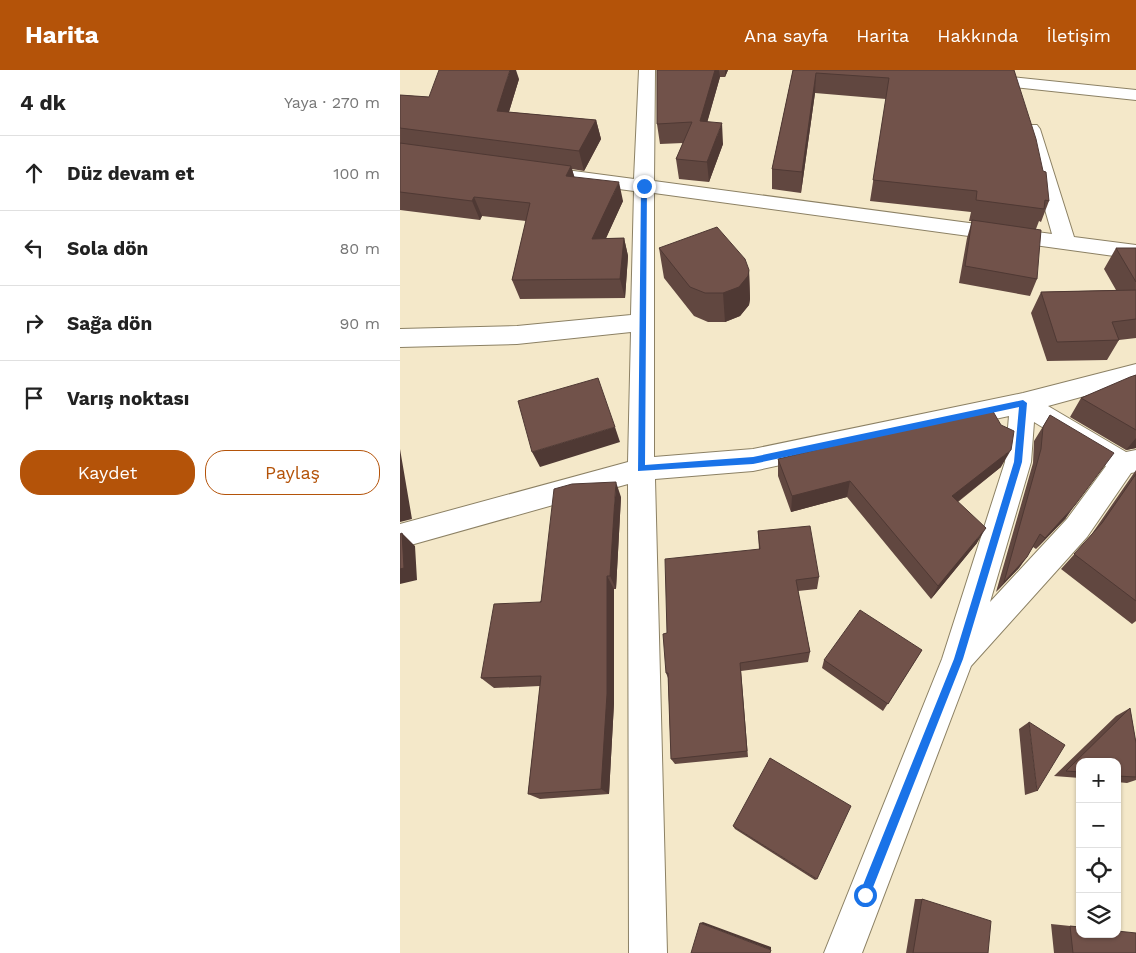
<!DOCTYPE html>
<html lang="tr">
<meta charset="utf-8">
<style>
:root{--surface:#fff;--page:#f6f6f6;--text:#222;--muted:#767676;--line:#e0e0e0;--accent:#b45309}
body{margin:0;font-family:"Work Sans",sans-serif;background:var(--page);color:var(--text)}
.controls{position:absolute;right:15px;bottom:15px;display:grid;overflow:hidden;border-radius:10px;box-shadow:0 1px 4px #0004}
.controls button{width:45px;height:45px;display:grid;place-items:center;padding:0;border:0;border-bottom:1px solid var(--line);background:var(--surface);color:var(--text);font:25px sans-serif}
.stop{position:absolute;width:15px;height:15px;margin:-11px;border:4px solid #1a73e8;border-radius:50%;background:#fff}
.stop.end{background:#1a73e8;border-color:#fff;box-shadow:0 1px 5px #0008}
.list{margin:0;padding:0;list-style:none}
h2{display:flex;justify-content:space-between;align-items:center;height:65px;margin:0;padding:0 20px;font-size:21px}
h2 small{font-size:16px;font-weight:400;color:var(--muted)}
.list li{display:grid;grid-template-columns:32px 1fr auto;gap:15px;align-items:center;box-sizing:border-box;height:75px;padding:0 20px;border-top:1px solid var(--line)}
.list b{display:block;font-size:19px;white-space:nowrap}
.list em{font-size:16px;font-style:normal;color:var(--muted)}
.actions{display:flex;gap:10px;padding:15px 20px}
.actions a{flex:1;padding:11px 0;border:1px solid var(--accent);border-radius:20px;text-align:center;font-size:18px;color:var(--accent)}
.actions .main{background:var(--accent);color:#fff}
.icon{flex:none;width:28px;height:28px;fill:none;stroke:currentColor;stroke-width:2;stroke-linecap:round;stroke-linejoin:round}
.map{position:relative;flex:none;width:736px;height:883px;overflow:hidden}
header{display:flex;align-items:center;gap:30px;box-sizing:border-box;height:70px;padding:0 25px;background:var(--accent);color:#fff}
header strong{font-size:24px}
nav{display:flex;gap:28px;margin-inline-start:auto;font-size:18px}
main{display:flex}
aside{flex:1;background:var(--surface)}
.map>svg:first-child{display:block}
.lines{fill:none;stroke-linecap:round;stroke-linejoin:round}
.minor-casing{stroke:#8c8164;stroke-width:2}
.minor{fill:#fff;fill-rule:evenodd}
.wall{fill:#614740}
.shaded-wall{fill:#4f3934}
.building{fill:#71524a;stroke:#4f3934}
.route{fill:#1a73e8}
</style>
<header>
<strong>Harita</strong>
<nav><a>Ana sayfa</a><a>Harita</a><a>Hakkında</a><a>İletişim</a></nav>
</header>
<main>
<aside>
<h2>4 dk<small>Yaya · 270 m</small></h2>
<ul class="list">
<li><svg class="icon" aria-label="ahead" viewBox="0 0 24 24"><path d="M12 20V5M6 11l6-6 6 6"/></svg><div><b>Düz devam et</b></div><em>100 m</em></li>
<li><svg class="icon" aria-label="left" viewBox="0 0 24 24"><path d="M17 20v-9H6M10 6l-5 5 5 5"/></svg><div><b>Sola dön</b></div><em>80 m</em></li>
<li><svg class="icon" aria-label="right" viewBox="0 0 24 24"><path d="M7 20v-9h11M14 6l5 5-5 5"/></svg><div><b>Sağa dön</b></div><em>90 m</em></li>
<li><svg class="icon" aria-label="arrive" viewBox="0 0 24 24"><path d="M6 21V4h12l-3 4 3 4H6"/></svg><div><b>Varış noktası</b></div></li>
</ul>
<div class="actions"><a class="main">Kaydet</a><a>Paylaş</a></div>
</aside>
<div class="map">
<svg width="736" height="883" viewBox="0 0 736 883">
<rect width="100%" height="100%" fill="#f4e8c9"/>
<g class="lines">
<g class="minor-casing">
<path id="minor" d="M239,0h16l-1,111 398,53 -30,-105 3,-4h12l3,4 34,108 62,8v14l-482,-66v264l99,-8 270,-56 113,-29v18l-88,24 78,46 10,-2v22l-5,1 -44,64 -116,129 -109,287h-38l118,-294 63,-197 4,-46 -256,55 -98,8 12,474h-38l-1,-469 -228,64v-24l228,-62 3,-130 -114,12 -117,3v-18l117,-3 114,-11 3,-124 -98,-13 -7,-2 -3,-4 3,-4 7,-2 98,13zM634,352l72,44 -39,53 -77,83 41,-140z
M581,4l155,16v10l-161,-17 -3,-4 3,-4z"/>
</g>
<use href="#minor" class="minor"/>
</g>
<path class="wall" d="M257,0h71l-3,7h-5l-13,45 16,22 -14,38 -30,-3 -3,-20 7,-16 -23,1 -3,-20z
M393,0h221l35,131 -8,21 -2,-1 -3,8 1,50 -7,17 -71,-13 8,-45 5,-17h-3l2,-9 -101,-11 16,-102 -71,-6 -14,100 -29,-4v-20z
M119,9l-10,33 87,8 5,19 -17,32 -12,-2 2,8 49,24 -17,37h18l4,18 -3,42 -105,1 -8,-19 14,-59 -44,-5 -2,4 -80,-10v-115l29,2z
M259,178l90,22 1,29 -1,6 -9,11 -15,6h-17l-14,-6 -30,-38z
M716,178h20v90l-17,2 -12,20 -60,1 -16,-48 10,-21 75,-2 -12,-21z
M736,305v73l-10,2 -56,-33 11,-19z
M650,345l16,103 -30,31 -3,-2 -14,21 -23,24 37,-129 1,-22z
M601,355v42l-43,35 19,41 -46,56 -84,-102 -56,15 -13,-36v-17z
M736,400v151l-4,3 -71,-55 28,-31z
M221,427l-5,92h-2v114l-5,91 -69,5 -12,-5 12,-108 -46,2 -13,-10z
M358,461l61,46 -2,12 -19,2 12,61 -2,10 -67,9 7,86 -73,7 -4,-5 -3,-81 -2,-5 1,-40 92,-83z
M522,580l-39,61 -61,-43 2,-8z
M730,638l6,35v37l-9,3 -10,-1v-20h-37v16l-26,-2 62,-60z
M629,652l8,69 -12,4 -6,-66z
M333,756l84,53 -2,1 -80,-51z
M515,829h7l66,54h-82z
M651,854l29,3 56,26h-82z"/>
<path class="shaded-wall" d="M110,0h6l3,9 -16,52 -6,-20z
M315,0h4l1,7 -18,64 -2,-20z
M325,0h3l-3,7z
M416,3l-1,20 -14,100 1,-21z
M196,50l5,19 -17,32 -5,-20z
M322,53l1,21 -14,38 -2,-20z
M171,96l6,19 -11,-9z
M219,112l4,19 -26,57 -5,-19z
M74,127l8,19 -2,4 -8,-19z
M224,168l4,18 -3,42 -5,-19z
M349,200l1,29 -1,6 -9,11 -15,6 -2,-29z
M215,357l5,15 -80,25 -8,-15z
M736,368v10l-10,2z
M0,379l12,70 -12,3z
M611,380l-10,17 -57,45 8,-16z
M450,411l-3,16 -56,15 1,-16z
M216,412l5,15 -5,92 -6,-13z
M675,435l-9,13 -30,31 9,-11z
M586,458l-9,15 -46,56 7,-13z
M2,463l13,13 2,34 -17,4v-15z
M627,487l-8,11 -23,24 8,-10z
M207,506l7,13v114l-5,91 -8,-5z
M303,852l68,25v3l-71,-27z"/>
<path class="building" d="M39,0h71l-13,41 99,9 -17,31 -179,-23v-33l29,2z
M257,0h58l-15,51 22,2 -15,39 -31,-3 16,-37 -35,2z
M393,0h221l22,69 7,32 3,1 3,29 -4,-1 -1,9 -68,-9 1,-9 -104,-11 16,-102 -73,-5 -14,99 -30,-3z
M0,73l171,23 -5,10 53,6 -27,57 32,-1 -4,41 -108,1 18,-77 -56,-6 -2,4 -72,-9z
M572,150l69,10 -4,49 -72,-13z
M317,157l28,32 4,11 -1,6 -9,11 -16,6h-18l-15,-6 -31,-39z
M716,178h20v34z
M736,220v29l-24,3 7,18 -62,2 -16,-50z
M736,305v55l-55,-32 49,-21z
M198,308l17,49 -83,25 -14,-51z
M591,338l10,17 13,6 -2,13 -1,6 -59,46 34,32 -48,58 -88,-105 -58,15 -14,-37z
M650,345l64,38 -39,52 -30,33 -5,-4 -13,23 -23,25 37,-133 2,-22z
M736,404v127l-62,-47 28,-31z
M216,412l-6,94h-3v118l-6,95 -73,5 13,-118 -60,2 13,-74 47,-2 13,-113 18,-5z
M410,456l9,51 -23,3 14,72 -70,11 7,88 -76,8 -3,-86h-2l-3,-39 4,-1 -2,-74 95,-10 -2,-18z
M2,463l2,35 -4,1v-35z
M460,540l62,40 -34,54 -64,-44z
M730,638l6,35v34l-19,-1v-14h-37v10l-14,-1z
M629,652l36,23 -28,46z
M370,688l81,48 -34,73 -84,-53z
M522,829l69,22 -3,32h-75z
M300,853l71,27 -1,3h-79z
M670,856l10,1v7h37v-3l19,2v20h-63z"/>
<path class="route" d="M244,114l3,2 -2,279 108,-8 270,-57 4,3 -5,59 -59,197 -93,236 -5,6 -6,-6 95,-236 60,-197 5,-55 -266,57 -115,7 3,-285z"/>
</svg>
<div class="controls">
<button>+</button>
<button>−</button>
<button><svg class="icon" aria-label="locate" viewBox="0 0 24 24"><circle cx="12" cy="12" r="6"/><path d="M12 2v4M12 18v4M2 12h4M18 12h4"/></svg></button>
<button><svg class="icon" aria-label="layers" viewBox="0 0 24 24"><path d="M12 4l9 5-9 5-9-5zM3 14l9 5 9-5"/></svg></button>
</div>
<div class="stop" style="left:465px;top:825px"></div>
<div class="stop end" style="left:244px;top:116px"></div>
</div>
</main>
